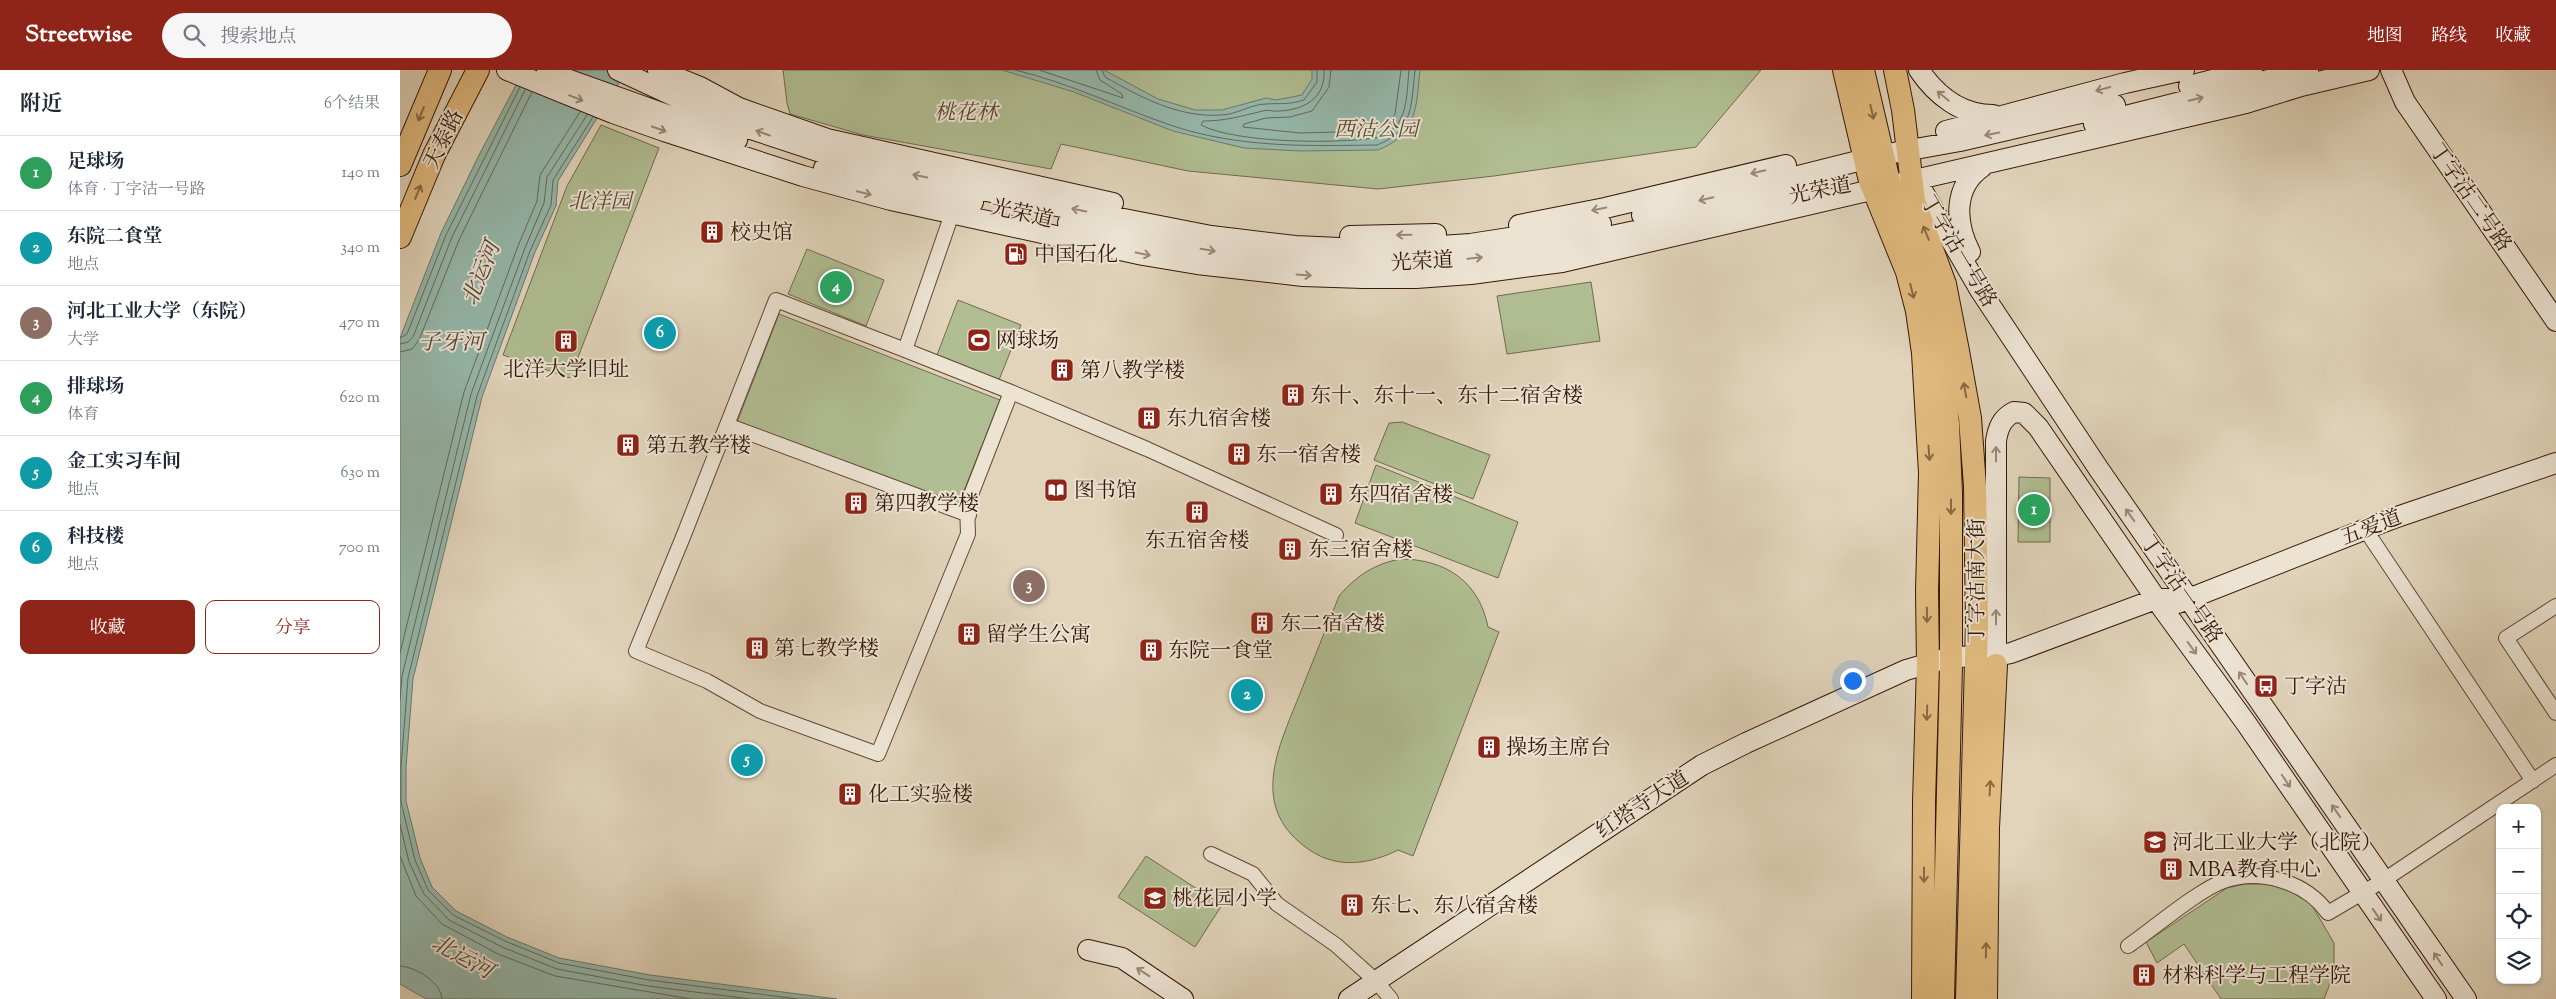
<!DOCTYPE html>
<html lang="zh">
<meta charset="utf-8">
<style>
:root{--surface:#fff;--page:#f6f6f7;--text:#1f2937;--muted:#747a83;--line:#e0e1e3;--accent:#8f2418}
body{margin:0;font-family:"Sorts Mill Goudy","Noto Serif SC",serif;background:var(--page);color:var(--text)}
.controls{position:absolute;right:15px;bottom:15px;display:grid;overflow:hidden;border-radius:10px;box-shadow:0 1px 4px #0004}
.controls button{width:45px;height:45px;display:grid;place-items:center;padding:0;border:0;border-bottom:1px solid var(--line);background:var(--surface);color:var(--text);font:25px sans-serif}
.you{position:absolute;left:1452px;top:610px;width:18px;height:18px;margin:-12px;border:4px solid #fff;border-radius:50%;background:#1a73e8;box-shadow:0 0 0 8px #1a73e833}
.badge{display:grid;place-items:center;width:32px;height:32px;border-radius:50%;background:var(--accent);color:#fff;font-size:16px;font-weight:700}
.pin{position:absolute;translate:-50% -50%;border:2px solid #fff;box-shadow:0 1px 5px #0006}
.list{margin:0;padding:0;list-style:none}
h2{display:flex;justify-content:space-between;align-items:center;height:65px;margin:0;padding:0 20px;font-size:21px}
h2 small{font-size:16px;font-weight:400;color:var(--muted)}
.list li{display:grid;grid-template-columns:32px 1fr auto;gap:15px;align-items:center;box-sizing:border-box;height:75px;padding:0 20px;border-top:1px solid var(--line)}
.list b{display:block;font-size:19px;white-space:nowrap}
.list p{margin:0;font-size:16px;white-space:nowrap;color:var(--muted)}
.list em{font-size:16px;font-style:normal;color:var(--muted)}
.actions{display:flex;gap:10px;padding:15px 20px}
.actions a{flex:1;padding:11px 0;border:1px solid var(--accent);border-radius:10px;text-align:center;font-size:18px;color:var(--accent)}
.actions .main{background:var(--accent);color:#fff}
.icon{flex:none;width:28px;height:28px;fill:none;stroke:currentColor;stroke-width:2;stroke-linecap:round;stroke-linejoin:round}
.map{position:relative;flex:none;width:2156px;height:929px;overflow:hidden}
header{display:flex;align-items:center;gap:30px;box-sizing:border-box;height:70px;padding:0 25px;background:var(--accent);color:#fff}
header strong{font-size:24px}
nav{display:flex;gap:28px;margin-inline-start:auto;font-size:18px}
.search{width:350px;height:45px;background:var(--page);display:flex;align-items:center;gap:12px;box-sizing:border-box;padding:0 18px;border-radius:28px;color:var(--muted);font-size:19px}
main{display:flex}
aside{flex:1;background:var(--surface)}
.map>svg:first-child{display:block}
.green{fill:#b0bd92;stroke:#726a4c}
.water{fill:#95b8ac;stroke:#6f786a}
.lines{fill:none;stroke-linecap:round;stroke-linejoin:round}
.shore{stroke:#65685a;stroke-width:1}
.street-casing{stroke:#604634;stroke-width:16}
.secondary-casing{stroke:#351707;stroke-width:22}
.primary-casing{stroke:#351707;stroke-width:24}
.street{stroke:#ece3d3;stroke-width:14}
.secondary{stroke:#ece3d3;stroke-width:20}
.primary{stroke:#e0ba7e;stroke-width:22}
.oneway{stroke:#9a8777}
.oneway2{stroke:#8a6842}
.labels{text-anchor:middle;stroke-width:4;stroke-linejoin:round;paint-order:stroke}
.park-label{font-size:21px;font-style:italic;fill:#5a4931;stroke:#ece3d3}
.street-label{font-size:21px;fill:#351707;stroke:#ece3d3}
.poi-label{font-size:21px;fill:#351707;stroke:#ece3d3;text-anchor:start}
.water-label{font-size:22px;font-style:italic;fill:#524739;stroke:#ece3d3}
</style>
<header>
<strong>Streetwise</strong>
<div class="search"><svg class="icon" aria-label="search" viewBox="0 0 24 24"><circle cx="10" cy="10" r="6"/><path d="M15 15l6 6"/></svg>搜索地点</div>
<nav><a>地图</a><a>路线</a><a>收藏</a></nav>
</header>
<main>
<aside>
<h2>附近<small>6个结果</small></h2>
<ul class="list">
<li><span class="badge" style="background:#2e9e5b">1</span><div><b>足球场</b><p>体育 · 丁字沽一号路</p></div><em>140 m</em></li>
<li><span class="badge" style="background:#0f9aa8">2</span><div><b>东院二食堂</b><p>地点</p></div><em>340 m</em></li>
<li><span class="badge" style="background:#8d6e63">3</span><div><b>河北工业大学（东院）</b><p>大学</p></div><em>470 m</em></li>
<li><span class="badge" style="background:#2e9e5b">4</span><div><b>排球场</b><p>体育</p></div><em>620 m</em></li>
<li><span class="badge" style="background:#0f9aa8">5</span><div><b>金工实习车间</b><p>地点</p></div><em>630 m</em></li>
<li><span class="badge" style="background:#0f9aa8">6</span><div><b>科技楼</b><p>地点</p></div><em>700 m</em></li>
</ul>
<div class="actions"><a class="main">收藏</a><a>分享</a></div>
</aside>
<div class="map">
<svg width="2156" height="929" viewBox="0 0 2156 929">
<rect width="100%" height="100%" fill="#e1d4bb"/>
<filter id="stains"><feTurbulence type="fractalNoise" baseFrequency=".004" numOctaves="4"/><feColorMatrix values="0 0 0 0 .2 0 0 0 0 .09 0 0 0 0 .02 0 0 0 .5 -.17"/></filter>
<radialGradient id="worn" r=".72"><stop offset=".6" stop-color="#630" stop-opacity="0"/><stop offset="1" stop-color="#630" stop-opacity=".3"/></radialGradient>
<path class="green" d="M383,0h978l-65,77 -202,29 -116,13 -190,-18 -127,-27 -10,25 -188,-34 -73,-21 -3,-11z
M201,55l58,23 -89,230 -67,-23 64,-169z
M407,179l77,31 -18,46 -78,-32z
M1191,212l9,59 -93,13 -10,-58z
M558,230l63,25 -22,55 -62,-25z
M379,244l221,86 -44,111 -220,-86z
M1002,352l88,33 -17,44 -99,-39 15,-37z
M976,395l142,57 -20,56 -143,-55z
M1619,407l31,1v64h-32z
M1000,489c45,0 79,22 88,68l11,5 -86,224 -15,-6c-28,14 -59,19 -87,1 -65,-43 -32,-104 -10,-160 13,-32 25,-63 38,-95 17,-20 35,-32 61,-37z
M746,786l76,49 -27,42 -77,-50z
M1845,814h22l21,6 22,12 24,41v30l-10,26h-103l-37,-55 -27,19 -11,-21 81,-54z"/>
<path class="water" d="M124,0h103l-69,111 -2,25 -21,46 -53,145 -69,282 -7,88v34l14,57 12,29 24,24 51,26 52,21 91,17 187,24h-411l-26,-15v-646l41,-105 38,-78z
M602,0h102l54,29 37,11h27l44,-12 10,2 26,-5 10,-16v-9h108c-4,37 -2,64 -42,80l-78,1 -56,-3 -71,-17 -99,-39z"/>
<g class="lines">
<path class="shore" d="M615,0c55,13 105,38 158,56 67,22 135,20 204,19 37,-14 34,-41 38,-75
M639,0l84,28 -1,-4 -22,-14 -4,-10
M702,0l3,7c35,20 74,41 116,38 15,0 30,-11 45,-11 15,-1 22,1 38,-4l13,-18v-12
M924,0c2,29 -21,40 -45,41 -6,1 -10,-2 -16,0 -22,5 -37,10 -60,10l-2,4c34,18 134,19 173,13 7,0 15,-5 20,-10 14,-13 13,-40 15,-58
M931,0l-2,17 -17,24 -22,6 -24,1 -22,6 -1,3 57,6 75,-2 14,-8 6,-9 6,-44
M193,47l-40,63 -2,25 -21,46 -53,145 -69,282 -7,89v35l14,58 13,30 25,25 52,26 54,22 90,17 149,19
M0,268l7,-4 39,-99 74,-148
M0,274l8,-2 5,-5 39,-100 73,-147
M0,282l12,-3 7,-9 40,-100 73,-148
M0,583l64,-261 54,-146 19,-45 3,-26 40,-63
M0,630l2,-24 69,-282 54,-146 19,-45 3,-26 40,-62
M0,754l9,38 15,32 25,26 53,27 55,22 91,17 102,13
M0,786l16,40 26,28 56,30 57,22 136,23
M0,896c16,1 41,16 42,33"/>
<g class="street-casing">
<path id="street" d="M555,135l-50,145 -129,-50 -93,237 -47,114 71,30 53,30 118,43 90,-220 -1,-29 44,-113
M505,280l106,42 136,57 189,86
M327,355l242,90
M1965,459l168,252
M2156,536l-50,32 50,75
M811,784l42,20 24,30 59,41 40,36 15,18
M1728,876c25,-17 70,-56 96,-65 36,-13 82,1 104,32l56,-33 172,-115"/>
</g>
<g class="secondary-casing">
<path id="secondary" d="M107,0l106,43 51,18 139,45 88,24 252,55 54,9 106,12 60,2h53l55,-4 91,-12 684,-159 55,-17 68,-16
M218,0l84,39 46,19 97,32 202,44 164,32 84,10 89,4 86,-6 131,-20
M258,0l42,17 39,21 88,31 286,64
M1519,0c17,25 42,45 74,45
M1991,0l14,32 151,219
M147,2l190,68
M1789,16l63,-16
M1694,54l214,-54
M1546,61l179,-48 59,-13
M424,98l149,34
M1511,101l69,119 118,178 368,531
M1242,145l240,-60 78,-14 155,-36
M668,153c128,27 257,48 389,37 119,-10 235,-44 352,-67
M1119,155l86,-17 181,-43
M950,166l86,-2
M1570,182c-15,-29 -17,-65 12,-85
M1778,533l216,-85 162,-55
M1596,595v-224c2,-13 6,-23 18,-29l10,1 14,14 125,182 83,114 190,276
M688,880l34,8 61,41
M949,929l353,-234 44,-22 160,-73 45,-13 45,-1 15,-3 145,-54h13"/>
</g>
<g class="primary-casing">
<path id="primary" d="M1444,0l26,111 37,91 10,39 6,42 7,120 -3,118 1,73 -4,138 -1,197
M1463,0l31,133 21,45 14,38 7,34 12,104 3,69v173l-8,333
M1495,0l8,40 11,91 31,83 13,67 12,67 5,68 2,137 -10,376
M0,95l40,-95
M0,167l34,-82 44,-85
M1586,929l2,-171 8,-163"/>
</g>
<use href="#street" class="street"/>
<use href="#secondary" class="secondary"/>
<use href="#primary" class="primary"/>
</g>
<defs><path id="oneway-shaft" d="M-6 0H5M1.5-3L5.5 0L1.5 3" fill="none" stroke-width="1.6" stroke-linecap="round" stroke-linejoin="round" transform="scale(1.25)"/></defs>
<g class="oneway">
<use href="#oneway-shaft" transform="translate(1703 19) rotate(165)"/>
<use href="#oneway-shaft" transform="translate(1543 26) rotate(-141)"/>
<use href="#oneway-shaft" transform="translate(176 28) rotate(22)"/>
<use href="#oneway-shaft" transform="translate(1796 29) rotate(-14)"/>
<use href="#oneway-shaft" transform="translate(259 59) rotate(19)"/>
<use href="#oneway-shaft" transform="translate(363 63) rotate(-160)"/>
<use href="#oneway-shaft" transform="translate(1592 64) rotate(168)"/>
<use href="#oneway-shaft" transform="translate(1358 102) rotate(167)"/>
<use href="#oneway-shaft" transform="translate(520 106) rotate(-168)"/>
<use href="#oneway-shaft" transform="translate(464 123) rotate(14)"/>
<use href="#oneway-shaft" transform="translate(1306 129) rotate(166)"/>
<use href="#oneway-shaft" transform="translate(1199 139) rotate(169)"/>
<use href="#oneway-shaft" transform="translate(679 140) rotate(-169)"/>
<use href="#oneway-shaft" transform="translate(1004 165) rotate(179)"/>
<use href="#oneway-shaft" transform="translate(808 180) rotate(9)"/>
<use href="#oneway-shaft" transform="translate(743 184) rotate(11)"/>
<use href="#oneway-shaft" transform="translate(1075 188) rotate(-6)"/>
<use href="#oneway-shaft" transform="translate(904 205) rotate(4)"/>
<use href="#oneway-shaft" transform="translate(1596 384) rotate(-90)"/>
<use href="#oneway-shaft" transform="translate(1730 445) rotate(-125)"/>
<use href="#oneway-shaft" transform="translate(1596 547) rotate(-90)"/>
<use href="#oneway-shaft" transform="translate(1792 578) rotate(54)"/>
<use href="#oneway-shaft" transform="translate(1843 608) rotate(-124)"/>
<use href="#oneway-shaft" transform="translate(1886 711) rotate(56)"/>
<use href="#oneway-shaft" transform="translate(1936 741) rotate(-125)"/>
<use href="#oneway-shaft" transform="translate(1977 845) rotate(55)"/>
<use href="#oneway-shaft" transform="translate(2038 889) rotate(-124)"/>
<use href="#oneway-shaft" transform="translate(743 902) rotate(-147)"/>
</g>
<g class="oneway2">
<use href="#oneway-shaft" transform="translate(1472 42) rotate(77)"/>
<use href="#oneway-shaft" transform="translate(21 44) rotate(112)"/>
<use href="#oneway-shaft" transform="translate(18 122) rotate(-68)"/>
<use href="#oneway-shaft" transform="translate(1526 163) rotate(-112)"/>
<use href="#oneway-shaft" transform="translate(1512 221) rotate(76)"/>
<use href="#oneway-shaft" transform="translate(1565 320) rotate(-100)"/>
<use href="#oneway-shaft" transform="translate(1529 383) rotate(86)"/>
<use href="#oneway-shaft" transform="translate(1551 437) rotate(90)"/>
<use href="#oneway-shaft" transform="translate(1527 545) rotate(89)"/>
<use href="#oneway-shaft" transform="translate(1527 643) rotate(92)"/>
<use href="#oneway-shaft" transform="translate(1590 718) rotate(-87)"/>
<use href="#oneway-shaft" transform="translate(1524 805) rotate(90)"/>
<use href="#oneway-shaft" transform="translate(1586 880) rotate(-89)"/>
</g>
<defs>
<g id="building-square" transform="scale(1.25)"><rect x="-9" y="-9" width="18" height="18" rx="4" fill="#8f2418" stroke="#ece3d3"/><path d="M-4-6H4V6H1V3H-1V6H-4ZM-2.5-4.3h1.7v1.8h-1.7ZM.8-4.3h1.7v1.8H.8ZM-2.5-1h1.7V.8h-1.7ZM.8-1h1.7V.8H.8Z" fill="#fff"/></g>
<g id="fuel-square" transform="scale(1.25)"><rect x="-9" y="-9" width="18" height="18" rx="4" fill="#8f2418" stroke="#ece3d3"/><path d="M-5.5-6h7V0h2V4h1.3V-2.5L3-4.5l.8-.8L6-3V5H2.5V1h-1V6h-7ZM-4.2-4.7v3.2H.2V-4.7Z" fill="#fff"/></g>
<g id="stadium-square" transform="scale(1.25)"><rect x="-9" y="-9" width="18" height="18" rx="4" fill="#8f2418" stroke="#ece3d3"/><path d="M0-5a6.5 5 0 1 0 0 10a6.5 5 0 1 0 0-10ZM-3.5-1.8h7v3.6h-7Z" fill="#fff"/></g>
<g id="library-square" transform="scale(1.25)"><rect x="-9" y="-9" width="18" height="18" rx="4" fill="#8f2418" stroke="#ece3d3"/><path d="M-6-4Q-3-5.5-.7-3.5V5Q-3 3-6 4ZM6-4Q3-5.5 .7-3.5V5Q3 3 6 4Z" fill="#fff"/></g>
<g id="bus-square" transform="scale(1.25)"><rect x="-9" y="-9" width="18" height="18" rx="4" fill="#8f2418" stroke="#ece3d3"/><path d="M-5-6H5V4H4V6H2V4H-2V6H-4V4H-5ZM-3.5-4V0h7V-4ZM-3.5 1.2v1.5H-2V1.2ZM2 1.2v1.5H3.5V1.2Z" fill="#fff"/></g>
<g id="school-square" transform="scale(1.25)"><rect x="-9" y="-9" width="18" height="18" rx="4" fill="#8f2418" stroke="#ece3d3"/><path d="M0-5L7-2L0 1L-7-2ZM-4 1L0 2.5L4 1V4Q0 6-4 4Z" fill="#fff"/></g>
</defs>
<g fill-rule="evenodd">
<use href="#building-square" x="312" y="162"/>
<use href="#fuel-square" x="616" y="184"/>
<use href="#stadium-square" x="579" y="270"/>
<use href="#building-square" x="166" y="271"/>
<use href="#building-square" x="662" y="300"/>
<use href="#building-square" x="893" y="325"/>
<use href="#building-square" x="749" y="348"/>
<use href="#building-square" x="228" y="375"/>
<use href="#building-square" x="839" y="384"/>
<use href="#library-square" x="656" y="420"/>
<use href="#building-square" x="931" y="424"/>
<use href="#building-square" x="456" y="433"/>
<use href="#building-square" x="797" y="442"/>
<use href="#building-square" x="890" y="479"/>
<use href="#building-square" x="862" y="553"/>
<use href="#building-square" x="569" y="564"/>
<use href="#building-square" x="357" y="578"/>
<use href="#building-square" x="751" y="580"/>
<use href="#bus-square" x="1866" y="616"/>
<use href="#building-square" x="1089" y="677"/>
<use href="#building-square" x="450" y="724"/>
<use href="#school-square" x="1755" y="772"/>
<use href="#building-square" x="1771" y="799"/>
<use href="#school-square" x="755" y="828"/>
<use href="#building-square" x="952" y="835"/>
<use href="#building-square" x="1744" y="905"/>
</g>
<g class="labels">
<g class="park-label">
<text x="566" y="49">桃花林</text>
<text x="976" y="66">西沽公园</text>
<text x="200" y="138">北洋园</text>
</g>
<g class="street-label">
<text transform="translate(43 69) rotate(-64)" y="7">天泰路</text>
<text transform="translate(1420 120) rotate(-11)" y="7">光荣道</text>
<text transform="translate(2071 127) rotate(55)" y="7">丁字沽二号路</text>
<text transform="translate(622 143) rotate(13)" y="7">光荣道</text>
<text transform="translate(1559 181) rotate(59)" y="7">丁字沽一号路</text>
<text transform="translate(1022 191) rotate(-3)" y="7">光荣道</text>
<text transform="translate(1971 457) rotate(-21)" y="7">五爱道</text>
<text transform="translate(1576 511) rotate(-90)" y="7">丁字沽南大街</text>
<text transform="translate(1782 519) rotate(55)" y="7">丁字沽一号路</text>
<text transform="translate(1242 734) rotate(-33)" y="7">红塔寺大道</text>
</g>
<g class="poi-label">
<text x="330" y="169">校史馆</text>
<text x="634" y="191">中国石化</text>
<text x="596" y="277">网球场</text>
<text x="166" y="306" text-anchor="middle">北洋大学旧址</text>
<text x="680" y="307">第八教学楼</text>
<text x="910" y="332">东十、东十一、东十二宿舍楼</text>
<text x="766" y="355">东九宿舍楼</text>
<text x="246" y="382">第五教学楼</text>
<text x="856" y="391">东一宿舍楼</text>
<text x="674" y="427">图书馆</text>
<text x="948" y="431">东四宿舍楼</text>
<text x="474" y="440">第四教学楼</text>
<text x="797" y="477" text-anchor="middle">东五宿舍楼</text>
<text x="908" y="486">东三宿舍楼</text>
<text x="880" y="560">东二宿舍楼</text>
<text x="586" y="571">留学生公寓</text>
<text x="374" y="585">第七教学楼</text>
<text x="768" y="587">东院一食堂</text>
<text x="1884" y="623">丁字沽</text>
<text x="1106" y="684">操场主席台</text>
<text x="468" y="731">化工实验楼</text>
<text x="1772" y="779">河北工业大学（北院）</text>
<text x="1788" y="806">MBA教育中心</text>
<text x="772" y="835">桃花园小学</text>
<text x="970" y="842">东七、东八宿舍楼</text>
<text x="1762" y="912">材料科学与工程学院</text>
</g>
<g class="water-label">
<text transform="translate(80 203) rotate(-68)" y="8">北运河</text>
<text x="51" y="279">子牙河</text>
<text transform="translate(63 886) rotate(29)" y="8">北运河</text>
</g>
</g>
<rect width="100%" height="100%" filter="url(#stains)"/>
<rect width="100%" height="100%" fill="url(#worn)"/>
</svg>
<div class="controls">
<button>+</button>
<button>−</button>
<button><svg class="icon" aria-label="locate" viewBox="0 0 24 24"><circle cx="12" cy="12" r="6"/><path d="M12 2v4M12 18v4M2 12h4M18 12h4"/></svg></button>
<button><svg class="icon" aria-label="layers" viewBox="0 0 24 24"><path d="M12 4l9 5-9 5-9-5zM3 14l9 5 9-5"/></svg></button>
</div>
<div class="you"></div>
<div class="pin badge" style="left:1634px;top:440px;background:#2e9e5b">1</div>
<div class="pin badge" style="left:847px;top:625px;background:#0f9aa8">2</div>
<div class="pin badge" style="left:629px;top:516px;background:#8d6e63">3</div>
<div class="pin badge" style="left:436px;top:217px;background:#2e9e5b">4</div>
<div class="pin badge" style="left:347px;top:690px;background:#0f9aa8">5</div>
<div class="pin badge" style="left:260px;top:263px;background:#0f9aa8">6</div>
</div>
</main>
